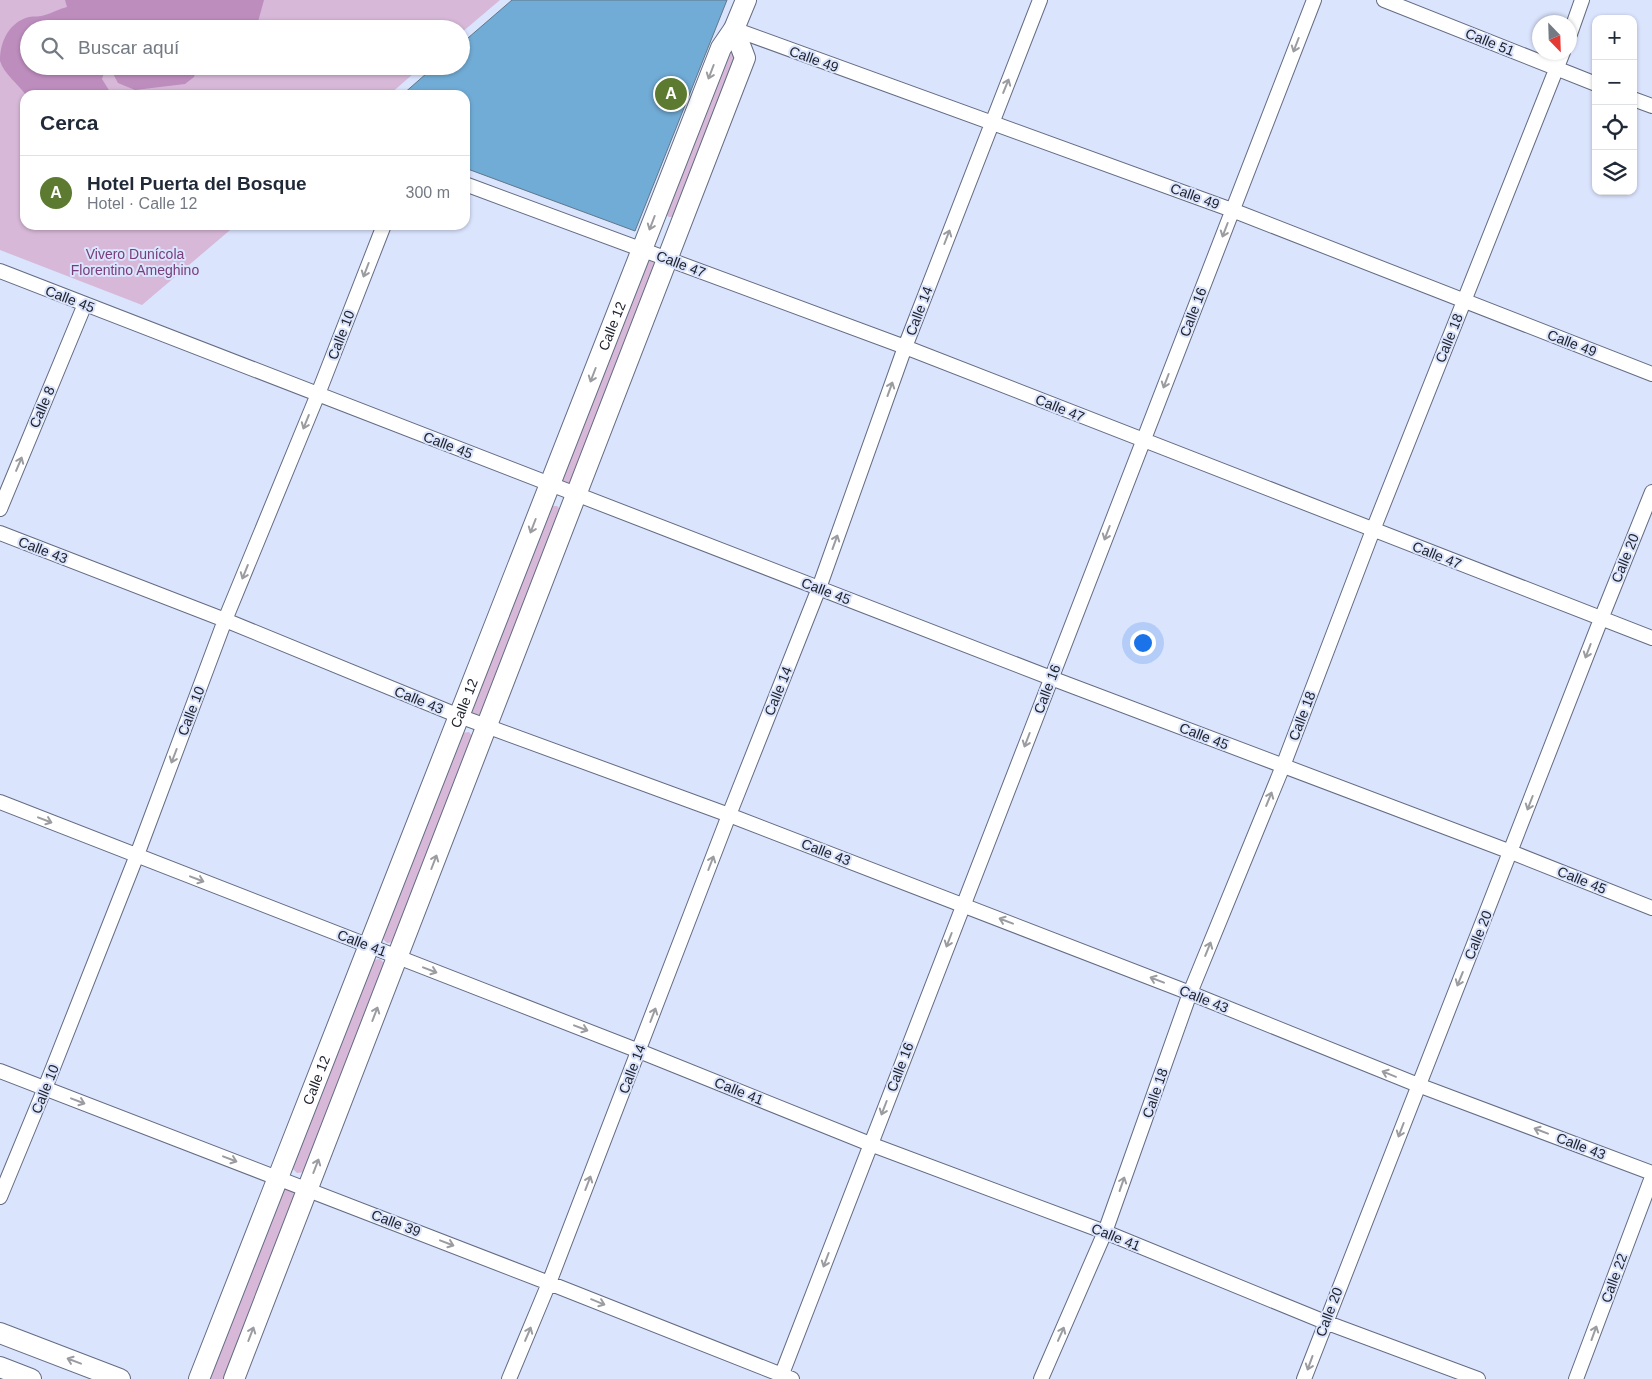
<!DOCTYPE html>
<html lang="es">
<meta charset="utf-8">
<style>
:root{--surface:#fff;--page:#f6f6f7;--text:#1f2937;--muted:#747a83;--line:#e0e1e3;--accent:#5c7b31}
body{margin:0;font-family:Helvetica,sans-serif;background:var(--page);color:var(--text)}
.controls{position:absolute;right:15px;top:15px;display:grid;overflow:hidden;border-radius:10px;box-shadow:0 1px 4px #0004}
.controls button{width:45px;height:45px;display:grid;place-items:center;padding:0;border:0;border-bottom:1px solid var(--line);background:var(--surface);color:var(--text);font:25px sans-serif}
.compass{position:absolute;left:1532px;top:15px;width:45px;height:45px;border-radius:50%;background:var(--surface);box-shadow:0 1px 4px #0004;rotate:157deg}
.you{position:absolute;left:1142px;top:642px;width:18px;height:18px;margin:-12px;border:4px solid #fff;border-radius:50%;background:#1a73e8;box-shadow:0 0 0 8px #1a73e833}
.badge{display:grid;place-items:center;width:32px;height:32px;border-radius:50%;background:var(--accent);color:#fff;font-size:16px;font-weight:700}
.pin{position:absolute;translate:-50% -50%;border:2px solid #fff;box-shadow:0 1px 5px #0006}
.list{margin:0;padding:0;list-style:none}
h2{display:flex;justify-content:space-between;align-items:center;height:65px;margin:0;padding:0 20px;font-size:21px}
h2 small{font-size:16px;font-weight:400;color:var(--muted)}
.list li{display:grid;grid-template-columns:32px 1fr auto;gap:15px;align-items:center;box-sizing:border-box;height:75px;padding:0 20px;border-top:1px solid var(--line)}
.list b{display:block;font-size:19px;white-space:nowrap}
.list p{margin:0;font-size:16px;white-space:nowrap;color:var(--muted)}
.list em{font-size:16px;font-style:normal;color:var(--muted)}
.icon{flex:none;width:28px;height:28px;fill:none;stroke:currentColor;stroke-width:2;stroke-linecap:round;stroke-linejoin:round}
.map{position:relative;flex:none;width:1652px;height:1379px;overflow:hidden}
.search{position:absolute;background:var(--surface);box-shadow:0 1px 4px #0004;left:20px;top:20px;width:450px;height:55px;display:flex;align-items:center;gap:12px;box-sizing:border-box;padding:0 18px;border-radius:28px;color:var(--muted);font-size:19px}
.panel{position:absolute;background:var(--surface);box-shadow:0 1px 4px #0004;left:20px;top:90px;width:450px;height:140px;border-radius:15px}
.map>svg:first-child{display:block}
.green{fill:#d7b8d8}
.forest{fill:#bd8dbe}
.building{fill:#71acd6;stroke:#617788}
.lines{fill:none;stroke-linecap:round;stroke-linejoin:round}
.street-casing{stroke:#636c82;stroke-width:16}
.secondary-casing{stroke:#636c82;stroke-width:22}
.street{stroke:#fff;stroke-width:14}
.secondary{stroke:#fff;stroke-width:20}
.oneway{stroke:#9b9ca0}
.labels{text-anchor:middle;stroke-width:4;stroke-linejoin:round;paint-order:stroke}
.street-label{font-size:14px;fill:#20232d;stroke:#dae4fd}
.park-label{font-size:14px;fill:#783d7b;stroke:#dae4fd}
</style>
<div class="map">
<svg width="1652" height="1379" viewBox="0 0 1652 1379">
<rect width="100%" height="100%" fill="#dae4fd"/>
<path class="green" d="M0,0h500l-39,33v-4h-432v37h393l-33,29h-364v130h211l-94,80 -142,-55z
M729,53h4l4,9 -61,155h-7l-5,-4z
M649,258l9,5 -85,222 -15,-6z
M550,506h7l5,5 -79,203 -8,1 -5,-5z
M469,732l4,5 -79,205 -7,1 -5,-5 79,-205z
M380,959l5,5 -80,208 -8,1 -5,-5 81,-208z
M285,1188l11,4 -70,187h-18l73,-189z"/>
<path class="forest" d="M65,0h199l-8,29h-227v37h77l-4,13 10,16h-86c-8,-11 -22,-21 -26,-34 0,-21 10,-39 29,-44 5,-1 11,0 16,-2 7,-2 14,-6 22,-8z
M109,66h95l-8,4 -2,7 -9,7 -50,6 -17,-7z"/>
<path class="building" d="M512,0h215l-92,231 -170,-63v-73h-63l33,-29h26v-22z"/>
<g class="lines">
<g class="street-casing">
<path id="street" d="M1384,0l212,84
M734,29l498,181 420,164
M1570,34l12,-34
M1633,99l19,7
M465,184l440,163 747,291
M0,271l1051,407 460,174 141,56
M0,509l85,-205
M0,533l225,87 234,96 270,99 461,178 228,92 234,88
M0,802l639,249 231,93 235,88 220,90 153,57
M0,1071l549,212 243,96
M0,1197l45,-109 92,-233 88,-235 93,-226 66,-169
M509,1379l40,-96 180,-468 90,-227 86,-241 135,-347
M780,1379l534,-1379
M1041,1379l64,-147 85,-239 93,-227 90,-236 190,-478
M1304,1379l297,-760 51,-127
M1576,1379l76,-202"/>
</g>
<g class="secondary-casing">
<g id="secondary">
<path d="M0,1333l120,46"/>
<path d="M0,1367l31,12"/>
<path id="s1" d="M199,1379l522,-1331 13,-19 12,-29"/>
<path d="M234,1379l511,-1321 -11,-29"/>
</g>
</g>
<use href="#street" class="street"/>
<use href="#secondary" class="secondary"/>
</g>
<defs><path id="oneway-shaft" d="M-6 0H5M1.5-3L5.5 0L1.5 3" fill="none" stroke-width="1.6" stroke-linecap="round" stroke-linejoin="round" transform="scale(1.25)"/></defs>
<g class="oneway">
<use href="#oneway-shaft" transform="translate(1296 45) rotate(111)"/>
<use href="#oneway-shaft" transform="translate(711 72) rotate(111)"/>
<use href="#oneway-shaft" transform="translate(1006 86) rotate(-68)"/>
<use href="#oneway-shaft" transform="translate(652 223) rotate(111)"/>
<use href="#oneway-shaft" transform="translate(1225 230) rotate(111)"/>
<use href="#oneway-shaft" transform="translate(947 237) rotate(-69)"/>
<use href="#oneway-shaft" transform="translate(366 270) rotate(111)"/>
<use href="#oneway-shaft" transform="translate(593 375) rotate(111)"/>
<use href="#oneway-shaft" transform="translate(1166 381) rotate(111)"/>
<use href="#oneway-shaft" transform="translate(890 389) rotate(-70)"/>
<use href="#oneway-shaft" transform="translate(306 422) rotate(112)"/>
<use href="#oneway-shaft" transform="translate(19 464) rotate(-67)"/>
<use href="#oneway-shaft" transform="translate(533 526) rotate(111)"/>
<use href="#oneway-shaft" transform="translate(1107 533) rotate(111)"/>
<use href="#oneway-shaft" transform="translate(835 542) rotate(-70)"/>
<use href="#oneway-shaft" transform="translate(245 572) rotate(112)"/>
<use href="#oneway-shaft" transform="translate(1588 651) rotate(111)"/>
<use href="#oneway-shaft" transform="translate(1027 740) rotate(111)"/>
<use href="#oneway-shaft" transform="translate(174 756) rotate(111)"/>
<use href="#oneway-shaft" transform="translate(1269 799) rotate(-68)"/>
<use href="#oneway-shaft" transform="translate(1530 803) rotate(111)"/>
<use href="#oneway-shaft" transform="translate(45 820) rotate(21)"/>
<use href="#oneway-shaft" transform="translate(434 862) rotate(-69)"/>
<use href="#oneway-shaft" transform="translate(711 863) rotate(-69)"/>
<use href="#oneway-shaft" transform="translate(197 879) rotate(21)"/>
<use href="#oneway-shaft" transform="translate(1006 921) rotate(-159)"/>
<use href="#oneway-shaft" transform="translate(949 940) rotate(111)"/>
<use href="#oneway-shaft" transform="translate(1208 949) rotate(-68)"/>
<use href="#oneway-shaft" transform="translate(430 970) rotate(21)"/>
<use href="#oneway-shaft" transform="translate(1460 979) rotate(112)"/>
<use href="#oneway-shaft" transform="translate(1157 980) rotate(-159)"/>
<use href="#oneway-shaft" transform="translate(375 1014) rotate(-69)"/>
<use href="#oneway-shaft" transform="translate(653 1015) rotate(-69)"/>
<use href="#oneway-shaft" transform="translate(581 1028) rotate(21)"/>
<use href="#oneway-shaft" transform="translate(1389 1074) rotate(-158)"/>
<use href="#oneway-shaft" transform="translate(78 1101) rotate(21)"/>
<use href="#oneway-shaft" transform="translate(884 1108) rotate(111)"/>
<use href="#oneway-shaft" transform="translate(1401 1130) rotate(111)"/>
<use href="#oneway-shaft" transform="translate(1541 1131) rotate(-159)"/>
<use href="#oneway-shaft" transform="translate(230 1159) rotate(21)"/>
<use href="#oneway-shaft" transform="translate(316 1166) rotate(-69)"/>
<use href="#oneway-shaft" transform="translate(588 1183) rotate(-69)"/>
<use href="#oneway-shaft" transform="translate(1122 1184) rotate(-71)"/>
<use href="#oneway-shaft" transform="translate(447 1243) rotate(21)"/>
<use href="#oneway-shaft" transform="translate(826 1260) rotate(111)"/>
<use href="#oneway-shaft" transform="translate(598 1302) rotate(22)"/>
<use href="#oneway-shaft" transform="translate(1594 1333) rotate(-70)"/>
<use href="#oneway-shaft" transform="translate(251 1334) rotate(-69)"/>
<use href="#oneway-shaft" transform="translate(528 1334) rotate(-67)"/>
<use href="#oneway-shaft" transform="translate(1061 1334) rotate(-66)"/>
<use href="#oneway-shaft" transform="translate(74 1361) rotate(-159)"/>
<use href="#oneway-shaft" transform="translate(1310 1363) rotate(110)"/>
</g>
<g class="labels">
<g class="street-label">
<text transform="translate(1490 42) rotate(22)" y="5">Calle 51</text>
<text transform="translate(814 59) rotate(20)" y="5">Calle 49</text>
<text transform="translate(1195 196) rotate(20)" y="5">Calle 49</text>
<text transform="translate(681 264) rotate(21)" y="5">Calle 47</text>
<text transform="translate(70 299) rotate(21)" y="5">Calle 45</text>
<text transform="translate(919 311) rotate(-69)" y="5">Calle 14</text>
<text transform="translate(1193 312) rotate(-69)" y="5">Calle 16</text>
<text dy="5" stroke="none"><textPath href="#s1" startOffset="1131">Calle 12</textPath></text>
<text transform="translate(341 335) rotate(-69)" y="5">Calle 10</text>
<text transform="translate(1449 338) rotate(-68)" y="5">Calle 18</text>
<text transform="translate(1572 343) rotate(21)" y="5">Calle 49</text>
<text transform="translate(42 407) rotate(-67)" y="5">Calle 8</text>
<text transform="translate(1060 408) rotate(22)" y="5">Calle 47</text>
<text transform="translate(448 445) rotate(21)" y="5">Calle 45</text>
<text transform="translate(43 550) rotate(21)" y="5">Calle 43</text>
<text transform="translate(1437 555) rotate(22)" y="5">Calle 47</text>
<text transform="translate(1625 558) rotate(-68)" y="5">Calle 20</text>
<text transform="translate(826 591) rotate(21)" y="5">Calle 45</text>
<text transform="translate(1047 689) rotate(-69)" y="5">Calle 16</text>
<text transform="translate(778 691) rotate(-68)" y="5">Calle 14</text>
<text transform="translate(419 700) rotate(22)" y="5">Calle 43</text>
<text dy="5" stroke="none"><textPath href="#s1" startOffset="726">Calle 12</textPath></text>
<text transform="translate(191 711) rotate(-69)" y="5">Calle 10</text>
<text transform="translate(1302 716) rotate(-69)" y="5">Calle 18</text>
<text transform="translate(1204 736) rotate(21)" y="5">Calle 45</text>
<text transform="translate(826 852) rotate(21)" y="5">Calle 43</text>
<text transform="translate(1582 880) rotate(22)" y="5">Calle 45</text>
<text transform="translate(1478 935) rotate(-68)" y="5">Calle 20</text>
<text transform="translate(362 943) rotate(21)" y="5">Calle 41</text>
<text transform="translate(1204 999) rotate(22)" y="5">Calle 43</text>
<text transform="translate(900 1067) rotate(-69)" y="5">Calle 16</text>
<text transform="translate(632 1069) rotate(-69)" y="5">Calle 14</text>
<text dy="5" stroke="none"><textPath href="#s1" startOffset="321">Calle 12</textPath></text>
<text transform="translate(45 1089) rotate(-68)" y="5">Calle 10</text>
<text transform="translate(739 1091) rotate(22)" y="5">Calle 41</text>
<text transform="translate(1155 1093) rotate(-71)" y="5">Calle 18</text>
<text transform="translate(1581 1146) rotate(21)" y="5">Calle 43</text>
<text transform="translate(396 1223) rotate(21)" y="5">Calle 39</text>
<text transform="translate(1116 1237) rotate(22)" y="5">Calle 41</text>
<text transform="translate(1614 1278) rotate(-70)" y="5">Calle 22</text>
<text transform="translate(1329 1312) rotate(-69)" y="5">Calle 20</text>
</g>
<g class="park-label">
<text x="135" y="259">Vivero Dunícola<tspan x="135" dy="16">Florentino Ameghino</tspan></text>
</g>
</g>
</svg>
<div class="controls">
<button>+</button>
<button>−</button>
<button><svg class="icon" aria-label="locate" viewBox="0 0 24 24"><circle cx="12" cy="12" r="6"/><path d="M12 2v4M12 18v4M2 12h4M18 12h4"/></svg></button>
<button><svg class="icon" aria-label="layers" viewBox="0 0 24 24"><path d="M12 4l9 5-9 5-9-5zM3 14l9 5 9-5"/></svg></button>
</div>
<svg class="compass" viewBox="-18 -18 36 36"><path d="M0-13l5 13h-10z" fill="#e53935"/><path d="M0 13l5-13h-10z" fill="#747a83"/></svg>
<div class="you"></div>
<div class="pin badge" style="left:671px;top:94px">A</div>
<div class="search"><svg class="icon" aria-label="search" viewBox="0 0 24 24"><circle cx="10" cy="10" r="6"/><path d="M15 15l6 6"/></svg>Buscar aquí</div>
<section class="panel">
<h2>Cerca<small></small></h2>
<ul class="list">
<li><span class="badge">A</span><div><b>Hotel Puerta del Bosque</b><p>Hotel · Calle 12</p></div><em>300 m</em></li>
</ul>
</section>
</div>
